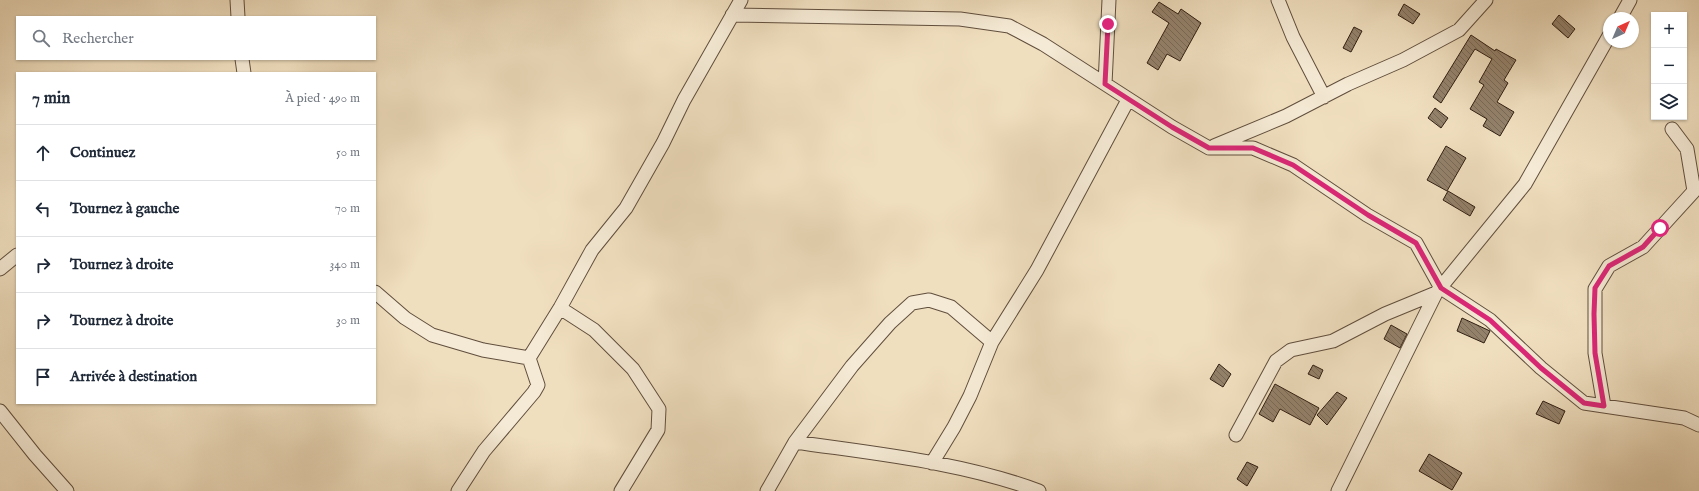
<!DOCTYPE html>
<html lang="fr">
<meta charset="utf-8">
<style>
:root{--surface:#fff;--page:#f2f2f3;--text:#1f2937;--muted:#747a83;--line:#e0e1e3}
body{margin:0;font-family:"IM FELL English",serif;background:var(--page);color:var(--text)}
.controls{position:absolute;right:12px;top:12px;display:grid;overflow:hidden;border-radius:0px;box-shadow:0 1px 3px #0004}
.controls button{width:36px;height:36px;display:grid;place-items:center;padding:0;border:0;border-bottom:1px solid var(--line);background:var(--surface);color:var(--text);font:20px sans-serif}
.compass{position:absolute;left:1603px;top:12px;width:36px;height:36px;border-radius:50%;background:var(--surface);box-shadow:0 1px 3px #0004;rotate:44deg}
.stop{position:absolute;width:12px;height:12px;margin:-9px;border:3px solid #db2777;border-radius:50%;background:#fff}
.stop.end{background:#db2777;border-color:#fff;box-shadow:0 1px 4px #0008}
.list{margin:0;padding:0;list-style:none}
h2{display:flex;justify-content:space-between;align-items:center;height:52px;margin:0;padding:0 16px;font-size:17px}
h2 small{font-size:13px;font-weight:400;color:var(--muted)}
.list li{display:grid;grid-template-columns:26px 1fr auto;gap:12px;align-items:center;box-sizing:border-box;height:56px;padding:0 16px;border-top:1px solid var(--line)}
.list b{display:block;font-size:15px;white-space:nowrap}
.list em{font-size:13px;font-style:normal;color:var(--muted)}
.icon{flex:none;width:22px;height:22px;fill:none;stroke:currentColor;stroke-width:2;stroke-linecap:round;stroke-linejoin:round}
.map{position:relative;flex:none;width:1699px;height:491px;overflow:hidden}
.search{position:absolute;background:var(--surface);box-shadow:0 1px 3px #0004;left:16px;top:16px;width:360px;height:44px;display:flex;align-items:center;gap:10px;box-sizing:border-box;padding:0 14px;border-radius:0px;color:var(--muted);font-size:15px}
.panel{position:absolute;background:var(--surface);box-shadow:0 1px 3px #0004;left:16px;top:72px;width:360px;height:332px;border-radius:0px}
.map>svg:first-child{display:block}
.building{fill:url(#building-back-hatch);stroke:#301e12}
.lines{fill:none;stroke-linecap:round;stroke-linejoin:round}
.minor-casing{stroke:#604e3d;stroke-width:15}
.minor{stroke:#f5ead5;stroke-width:13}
.route{stroke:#db2777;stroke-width:5}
</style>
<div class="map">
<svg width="1699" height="491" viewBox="0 0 1699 491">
<defs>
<pattern id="building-back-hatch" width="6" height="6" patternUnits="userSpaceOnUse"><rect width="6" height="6" fill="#94826c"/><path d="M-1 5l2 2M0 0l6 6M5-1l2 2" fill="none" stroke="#796a57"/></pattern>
</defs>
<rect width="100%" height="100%" fill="#f0dfbf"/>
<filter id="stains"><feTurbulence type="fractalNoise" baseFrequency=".005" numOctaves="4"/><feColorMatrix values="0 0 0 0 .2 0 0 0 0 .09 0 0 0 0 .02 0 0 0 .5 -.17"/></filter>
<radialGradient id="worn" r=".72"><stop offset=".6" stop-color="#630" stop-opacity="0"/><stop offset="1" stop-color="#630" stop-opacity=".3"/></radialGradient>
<path class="building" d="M1159,2l19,12 3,-5 20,14 -21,38 -13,-7 -9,16 -11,-7 22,-40 -17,-11z
M1404,4l16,10 -7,10 -15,-9z
M1559,15l16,14 -7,9 -16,-14z
M1354,27l8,4 -11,21 -8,-4z
M1471,35l24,16 1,-2 20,11 -12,20 4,3 -11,19 17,10 -14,24 -17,-10 4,-7 -17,-10 14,-24 -5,-3 13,-23 -17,-10 -34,54 -8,-6z
M1435,108l13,10 -7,10 -13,-10z
M1446,146l20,12 -19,33 -20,-11z
M1448,191l27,16 -5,9 -27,-16z
M1462,318l28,13 -6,12 -27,-12z
M1391,325l16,9 -7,14 -16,-9z
M1219,364l12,10 -8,13 -13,-8z
M1313,365l10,5 -4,9 -11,-5z
M1275,384l44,24 -9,17 -30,-16 -7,13 -14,-8z
M1337,392l10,6 -20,27 -10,-10z
M1543,401l22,10 -6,13 -23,-10z
M1429,454l33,19 -10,17 -33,-19z
M1247,462l11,5 -11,19 -10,-7z"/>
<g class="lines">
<g class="minor-casing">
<path id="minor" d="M237,0l1,17
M1278,0l15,37 31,60
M732,15l228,4 49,7 34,18 129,83 37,21h44l40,17 74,50 49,28 25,45 49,32 51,48 43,35 100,15 15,7
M1620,18l10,-18
M242,59l2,14
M1105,84l4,-84
M1214,146l72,-30 62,-32 55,-24 56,-30 27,-30
M0,269l17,-14
M375,292l30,26 27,17 51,15 46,8
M560,308l34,22 39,39 26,40 -1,21 -37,61
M1604,406l-9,-53v-64l14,-23 34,-19 51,-56 -7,-42 -15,-20
M0,411l35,44 32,36
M1236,435l40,-74 15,-11 42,-9 52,-27 51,-21
M795,442c82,12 166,20 244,49
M932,463l22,-36 16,-31 22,-54 45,-72 91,-170
M458,491l26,-40 50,-59 4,-7 -9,-27 31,-50 32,-58 34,-42 37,-65 21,-43 57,-100
M767,491l28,-49 57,-76 38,-43 22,-20 17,-3 22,7 41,35
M1338,491l98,-198 89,-109 84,-148"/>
</g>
<use href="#minor" class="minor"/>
</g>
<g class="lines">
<path class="route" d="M1108,24l-3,60 67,43 37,21h44l40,17 75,50 48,28 25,45 49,32 51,48 43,35 20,3 -9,-53 -1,-39 1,-26 14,-22 34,-19 17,-19"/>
</g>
<rect width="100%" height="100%" filter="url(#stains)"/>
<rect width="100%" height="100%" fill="url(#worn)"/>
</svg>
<div class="controls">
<button>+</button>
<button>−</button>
<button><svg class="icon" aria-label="layers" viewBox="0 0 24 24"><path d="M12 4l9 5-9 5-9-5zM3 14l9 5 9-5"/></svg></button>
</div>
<svg class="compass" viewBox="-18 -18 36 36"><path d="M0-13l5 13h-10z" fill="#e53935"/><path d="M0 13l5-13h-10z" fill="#747a83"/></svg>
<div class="stop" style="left:1660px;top:228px"></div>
<div class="stop end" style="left:1108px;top:24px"></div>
<div class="search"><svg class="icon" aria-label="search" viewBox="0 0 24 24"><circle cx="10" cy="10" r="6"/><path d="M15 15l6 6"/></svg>Rechercher</div>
<section class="panel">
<h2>7 min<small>À pied · 490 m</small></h2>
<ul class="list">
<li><svg class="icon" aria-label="ahead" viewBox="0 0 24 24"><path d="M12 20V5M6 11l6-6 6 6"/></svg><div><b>Continuez</b></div><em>50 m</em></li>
<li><svg class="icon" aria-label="left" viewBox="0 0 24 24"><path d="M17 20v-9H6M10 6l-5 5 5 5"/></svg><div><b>Tournez à gauche</b></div><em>70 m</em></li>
<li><svg class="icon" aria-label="right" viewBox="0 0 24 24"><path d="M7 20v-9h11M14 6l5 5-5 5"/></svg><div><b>Tournez à droite</b></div><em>340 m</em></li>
<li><svg class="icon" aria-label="right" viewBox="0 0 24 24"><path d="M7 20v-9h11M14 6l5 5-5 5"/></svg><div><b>Tournez à droite</b></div><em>30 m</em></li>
<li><svg class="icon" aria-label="arrive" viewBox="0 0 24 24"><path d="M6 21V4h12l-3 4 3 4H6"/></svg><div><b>Arrivée à destination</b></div></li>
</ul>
</section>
</div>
